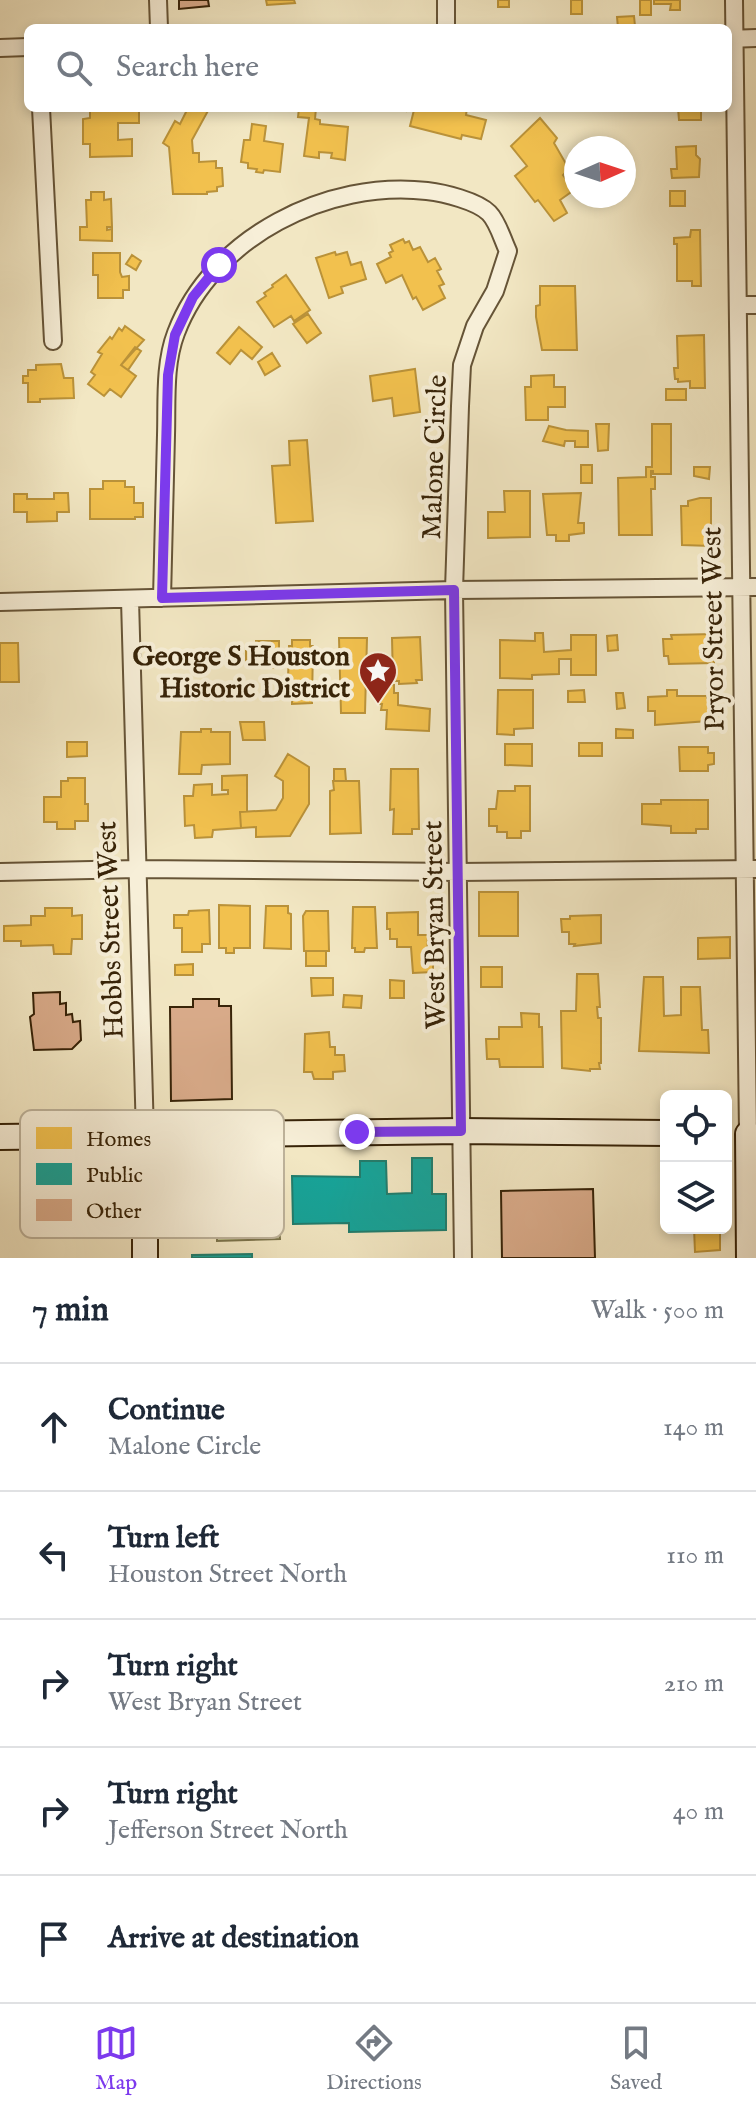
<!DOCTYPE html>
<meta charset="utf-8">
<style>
:root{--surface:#fff;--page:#f2f2f3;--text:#1f2937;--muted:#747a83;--line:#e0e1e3;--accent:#7c3aed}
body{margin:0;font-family:"IM FELL English",serif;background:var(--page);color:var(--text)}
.controls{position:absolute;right:24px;bottom:24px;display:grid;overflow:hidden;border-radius:12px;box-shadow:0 4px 12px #0003}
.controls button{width:72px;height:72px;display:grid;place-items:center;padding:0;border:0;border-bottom:2px solid var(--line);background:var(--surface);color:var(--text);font:40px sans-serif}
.compass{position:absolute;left:564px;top:136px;width:72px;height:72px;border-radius:50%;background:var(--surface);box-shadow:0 4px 12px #0003;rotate:87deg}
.stop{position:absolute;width:24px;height:24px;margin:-18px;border:6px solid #7c3aed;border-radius:50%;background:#fff}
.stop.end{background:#7c3aed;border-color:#fff;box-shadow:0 2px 8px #0008}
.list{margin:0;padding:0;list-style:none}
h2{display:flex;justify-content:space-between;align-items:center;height:104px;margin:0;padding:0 32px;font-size:34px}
h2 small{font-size:26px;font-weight:400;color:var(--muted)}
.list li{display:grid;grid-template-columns:52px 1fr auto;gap:24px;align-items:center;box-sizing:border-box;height:128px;padding:0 32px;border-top:2px solid var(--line)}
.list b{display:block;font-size:30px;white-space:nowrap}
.list p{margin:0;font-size:26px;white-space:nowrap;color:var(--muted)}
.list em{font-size:26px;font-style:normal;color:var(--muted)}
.icon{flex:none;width:44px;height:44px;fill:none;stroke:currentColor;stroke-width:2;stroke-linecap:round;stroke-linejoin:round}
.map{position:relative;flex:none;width:756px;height:1258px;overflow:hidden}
.search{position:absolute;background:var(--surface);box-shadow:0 4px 12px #0003;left:24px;right:24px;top:24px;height:88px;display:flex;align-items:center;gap:20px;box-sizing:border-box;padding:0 28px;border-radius:12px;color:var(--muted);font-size:30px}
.sheet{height:744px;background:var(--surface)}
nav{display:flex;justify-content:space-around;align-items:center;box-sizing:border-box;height:112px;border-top:2px solid var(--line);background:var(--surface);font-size:22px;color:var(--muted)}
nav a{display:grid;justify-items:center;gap:4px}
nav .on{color:var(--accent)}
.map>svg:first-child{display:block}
.green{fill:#c0c490;stroke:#7c744c;stroke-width:2}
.homes{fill:#f2c14e;stroke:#ba9239;stroke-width:2}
.public{fill:#17a398;stroke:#217d6d;stroke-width:2}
.building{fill:#d9ab8a;stroke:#372308;stroke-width:2}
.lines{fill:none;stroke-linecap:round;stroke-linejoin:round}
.street-casing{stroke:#665437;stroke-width:20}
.secondary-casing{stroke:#372308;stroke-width:28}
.street{stroke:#f7efd8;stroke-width:16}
.secondary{stroke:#f7efd8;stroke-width:24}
.route{stroke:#7c3aed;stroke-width:10}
.labels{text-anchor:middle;stroke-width:8;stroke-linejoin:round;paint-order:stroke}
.street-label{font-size:28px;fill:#372308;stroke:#f7efd8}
.poi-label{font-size:28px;font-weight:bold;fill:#372308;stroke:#f7efd8;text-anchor:end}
.key{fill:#f7efd8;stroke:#bdb29a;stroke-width:2}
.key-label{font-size:22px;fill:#372308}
</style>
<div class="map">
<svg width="756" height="1258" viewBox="0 0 756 1258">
<rect width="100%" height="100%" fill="#f2e7c3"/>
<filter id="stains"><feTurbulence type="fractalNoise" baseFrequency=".0025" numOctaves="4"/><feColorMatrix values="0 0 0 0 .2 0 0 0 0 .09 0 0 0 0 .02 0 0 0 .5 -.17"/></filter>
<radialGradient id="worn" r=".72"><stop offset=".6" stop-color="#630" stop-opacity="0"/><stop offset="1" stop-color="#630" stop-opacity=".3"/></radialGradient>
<path class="green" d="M243,1208l12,6v13l24,-1 1,13 -63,2v-28l3,-4z"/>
<path class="homes" d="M266,0h28l1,3 -28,2z
M498,0h11v7h-11z
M571,0h11v14h-11z
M640,0h11v15h-11z
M654,0h26v10h-10l1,-6h-17z
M634,16l1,10 -17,2 -1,-11z
M90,108h49v15h-21v17l14,-1v17l-42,1v-13h-7v-25l7,-1z
M188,108l21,1 -17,31 1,13h6v9l17,-1v7h6l1,18 -6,1v4l-10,1v2h-34l-4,-47 -6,-4 12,-22 5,3z
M299,108h17l-1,11 5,1v4l28,3 -3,33 -14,-2 1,-5 -13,-1v6l-15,-2 5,-38 -11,-1z
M392,108h75l-1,7 20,5 -5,19 -19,-4 -1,4 -51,-13 4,-16 -7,-2 -1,3z
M678,108h23v12h-22z
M540,118l17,20 -3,5 15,26 -6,6 11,15 -14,10 7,13 -13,8 -16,-21 -3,2 -20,-26 12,-10 -16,-20z
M252,124l14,2 -2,15 19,3 -3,28 -16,-2 -1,3 -7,-1 1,-3 -9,-1v-5l-7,-1 3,-22h6z
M696,146v9l4,4 -1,18 -27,1 -1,-9h6l-1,-22z
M670,191h15v15h-15z
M91,192h13v8l7,-1 1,28h-5v3l5,-1v12l-32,-1v-13h7l-1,-27h5z
M691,230h9l1,56h-9v-5h-15v-37h-3v-6l16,-1z
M403,239l2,4 4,-2 4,9 7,-3 8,15 7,-4 6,11 -4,2 7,13 -5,2 6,12 -22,12 -7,-13 -3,2 -11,-24 -16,8 -9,-19 14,-7 -2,-4 4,-2 -3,-6z
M335,252l1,3 11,-3 4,13 10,-3 5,17 -25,8 2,6 -14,5 -13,-40z
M93,253h27v19l2,5 7,-1v14h-6v8h-25v-23h-5z
M132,255l9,6 -5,9 -10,-6z
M286,275l24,35 -16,11 -3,-5 -17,11 -17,-25 9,-6 -2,-3 9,-6 -1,-2z
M540,286h35l2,64h-35l-6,-33v-11l4,-1z
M308,314l13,19 -14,10 -14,-19z
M125,326l19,14 -23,25 15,11 -15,21 -11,-8 -6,7 -16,-12 7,-9 -4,-3 11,-18 -4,-2 12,-15 2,2 7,-11 3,3z
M239,327l23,20 -10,12 -11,-9 -11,14 -13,-11z
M704,335l1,53h-15v-7l-12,1v-3h-3l-1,-11h4l-1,-32z
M135,347l6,4 -13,19 -7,-5z
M272,353l8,13 -15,9 -7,-13z
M61,364l3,14h9l1,20 -34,1v3h-12v-19h-5v-7h5v-6h8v-5z
M415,369l5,43 -26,4 -2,-18 -19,3 -3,-25z
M554,375v12h11v20h-17v13h-22l-1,-33h6v-11z
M666,389h20v11h-20z
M596,424h13l-1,26 -10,1z
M652,424h19v50h-18v-3h-2v6h4v12h-4l1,46h-33l-1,-57 28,-1v-10h6z
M549,426l17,4 22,1v16h-13v-6h-10l-1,5 -21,-5z
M307,440l6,81 -37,2 -4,-57 18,-1 -1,-24z
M581,465h11v18h-11z
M694,467h16l-1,12 -15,-3z
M103,481h22v6h9v16h9v14h-8v2h-45v-30h13z
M504,491h26v46l-42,1v-26h17z
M54,493h14l1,19h-12v9l-30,1v-10h-13v-18h13v5h27z
M581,493l-3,30h6v10l-15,2v6h-13v-6h-9l-4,-41z
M700,498h11v48l-29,-1 -1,-39h7v-5z
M535,633h8l1,19 27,-2v-15h25v40h-25v-16h-12v15l-27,1v4l-32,-1v-38l35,1z
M713,634l1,29 -45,1 -1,-8h-4l-1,-17h9l-1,-4z
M617,635l1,15 -10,1 -1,-15z
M420,637l2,43h-6l1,3 -18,1v-3h-6l-1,-43z
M339,638h28l-2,75h-24z
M292,640h18v6h3l-1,57 -20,1v-25l-4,1 1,-34h3z
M256,641h23v27l-33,-1v-16h10z
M0,643h18l1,39h-19z
M379,684l15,1v8h4v12l32,4 -1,22 -43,-2 1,-19h-6l1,-6h-3z
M498,690h35v38l-19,1v6l-17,-1z
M584,690l1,12h-17v-11z
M667,690h10v6h30v2h6v20h-6l1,3 -53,4v-14h-7v-14l19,-1z
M616,693h7l2,15 -8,1z
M240,722h24l1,18h-22z
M201,729h10v3h19v32l-28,1 -1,9h-22l2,-42h20z
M616,729l17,1v8h-17z
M67,742h20v14l-20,1z
M579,743h23v13h-23z
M505,744h27v22l-27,-1z
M679,747h29v6h6v11l-6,1v6h-28z
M288,754l21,13v37l-19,32 -34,1v-10l-15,1 -1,-16 36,-2 7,-12v-17l-8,-5z
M334,769h11l1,12h-12z
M391,769h27l1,60h-7v5h-19l1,-25 -4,1z
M247,775v37h-7l1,16 -28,2 -1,7 -17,1 -1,-13 -9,1 -1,-30h9l1,-11 18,-1v11l16,-1v-4h-6v-14z
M68,778h17v26h3v17h-13v8h-18v-7h-13v-25h17v-16h7z
M333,781h26l2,52 -31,1v-43l4,-1z
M515,786h15v45h-9v7h-14v-6h-10v-6h-8v-17h7l2,-18h17z
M661,800h47v29h-12v4h-25v-7l-29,-2v-20h19z
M479,892h39v44h-39z
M219,905l31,1v42h-16v5h-8v-5h-7z
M266,906h22v7l3,1v35l-27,-1z
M353,907h22l2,41h-12l-1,4h-9v-4h-3z
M45,908h27v8l10,-1v24h-10l-1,15h-17l-1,-9 -32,1v-5h-17v-15l27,-1v-9h14z
M209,910l1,34h-8v8h-20v-24h-8v-13h14l1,-4z
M306,911h22l1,40h-25l-1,-35z
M418,912v23h10l-1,24h6v13l-20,1 -2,-26h-14v-8h-7v-10h-3v-16z
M601,915v28l-27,3 1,-2h-6v-12h-7l-1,-13h9v-3z
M730,937v21l-32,1v-21z
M306,951h20v15h-20z
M193,964v11h-18v-10z
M481,967h21v20h-21z
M577,974h21l2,33h-3l1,11h3v45h-2l1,6h-10v2l-28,-3 -1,-57h15z
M644,977h19l1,39 17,-1v-28h19l2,43h6l1,23 -70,-2z
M311,978h22v17l-21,1z
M390,980l14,1v17h-14z
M344,995l18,1 -1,12 -18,-1z
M521,1013l18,1v13h3l1,40h-43l-1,-8h-12l-1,-20h13v-12h23z
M329,1032l1,15h5v8h9l1,16 -12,1v7h-19l-2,-7h-8l1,-38z
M694,1228h21v4l5,-1v19l-25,2z"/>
<path class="public" d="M412,1158h20v36h14v36l-97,2v-9l-56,1 -1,-48 68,1v-16h26l1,33 25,-1z
M252,1254v4h-60v-3z"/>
<path class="building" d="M179,0h29l1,6 -30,3z
M60,992v12l6,-1v12l6,-1 1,8 7,-1 1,19 -9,9 -38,1 -4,-33 4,-3 -1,-21z
M193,999h26v7h12l1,93 -61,2 -1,-94h23z
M593,1189l2,69h-93l-1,-67z"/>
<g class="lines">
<g class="street-casing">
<path id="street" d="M158,0l1,28
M446,0v28
M734,0l14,1134
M728,39l28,-1
M0,48l28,-1
M41,108l12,233
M738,305h18
M162,598c1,-54 3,-109 4,-163 1,-33 -2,-71 10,-102 36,-96 153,-154 251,-142 17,2 50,10 62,22 9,9 14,28 19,38l-13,40 -20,35 -13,39 -2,41 -6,184 9,668
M130,600l15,535
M0,602l454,-12 302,-3
M0,872l137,-3 321,3 298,-3"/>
</g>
<g class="secondary-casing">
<path id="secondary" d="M748,1134l1,124
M145,1135v123
M0,1137l461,-6 205,2"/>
</g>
<use href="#street" class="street"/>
<use href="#secondary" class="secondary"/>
</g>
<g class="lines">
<path class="route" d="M219,265l-26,32 -18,38 -7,40 -6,223 292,-8 7,541 -104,1"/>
</g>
<defs>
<g id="sight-pin" transform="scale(2)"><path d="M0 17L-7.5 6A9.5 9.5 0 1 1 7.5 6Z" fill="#8f2418" stroke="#f7efd8"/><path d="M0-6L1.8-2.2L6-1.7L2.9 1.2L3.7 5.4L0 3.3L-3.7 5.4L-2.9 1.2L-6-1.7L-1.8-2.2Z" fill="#fff"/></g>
</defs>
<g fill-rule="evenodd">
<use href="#sight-pin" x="378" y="671"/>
</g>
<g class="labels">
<g class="street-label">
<text transform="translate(433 457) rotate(-88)" y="10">Malone Circle</text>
<text transform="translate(712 629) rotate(-91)" y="10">Pryor Street West</text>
<text transform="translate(433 925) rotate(-91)" y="10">West Bryan Street</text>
<text transform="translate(109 930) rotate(-92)" y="10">Hobbs Street West</text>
</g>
<g class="poi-label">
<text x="350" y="665">George S Houston<tspan x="350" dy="32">Historic District</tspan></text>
</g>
</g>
<rect x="20" y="1110" width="264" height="128" rx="12" class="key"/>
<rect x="36" y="1127" width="36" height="22" fill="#f2c14e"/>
<rect x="36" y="1163" width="36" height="22" fill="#17a398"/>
<rect x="36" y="1199" width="36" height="22" fill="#d9ab8a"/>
<g class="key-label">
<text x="86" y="1146">Homes</text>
<text x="86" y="1182">Public</text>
<text x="86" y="1218">Other</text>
</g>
<rect width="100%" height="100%" filter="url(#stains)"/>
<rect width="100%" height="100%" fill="url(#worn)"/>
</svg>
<div class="controls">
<button><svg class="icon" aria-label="locate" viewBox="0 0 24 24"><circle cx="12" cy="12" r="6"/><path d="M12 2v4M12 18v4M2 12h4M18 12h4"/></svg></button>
<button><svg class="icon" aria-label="layers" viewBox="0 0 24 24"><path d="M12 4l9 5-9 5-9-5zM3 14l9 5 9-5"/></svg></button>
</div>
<svg class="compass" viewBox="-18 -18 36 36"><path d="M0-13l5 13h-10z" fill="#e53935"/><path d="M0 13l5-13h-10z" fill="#747a83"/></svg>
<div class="stop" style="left:219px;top:265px"></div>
<div class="stop end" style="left:357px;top:1132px"></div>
<div class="search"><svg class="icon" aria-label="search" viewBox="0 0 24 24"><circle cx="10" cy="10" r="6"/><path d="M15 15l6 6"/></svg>Search here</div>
</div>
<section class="sheet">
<h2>7 min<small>Walk · 500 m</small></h2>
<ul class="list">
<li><svg class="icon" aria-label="ahead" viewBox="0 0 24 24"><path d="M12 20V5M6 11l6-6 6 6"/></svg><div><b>Continue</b><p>Malone Circle</p></div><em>140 m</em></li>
<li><svg class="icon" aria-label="left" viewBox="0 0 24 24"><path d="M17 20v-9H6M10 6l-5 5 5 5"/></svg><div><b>Turn left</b><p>Houston Street North</p></div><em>110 m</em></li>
<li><svg class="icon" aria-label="right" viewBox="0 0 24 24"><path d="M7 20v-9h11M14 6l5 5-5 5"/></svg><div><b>Turn right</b><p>West Bryan Street</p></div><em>210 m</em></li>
<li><svg class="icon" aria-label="right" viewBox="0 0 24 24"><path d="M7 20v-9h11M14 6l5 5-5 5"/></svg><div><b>Turn right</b><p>Jefferson Street North</p></div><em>40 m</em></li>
<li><svg class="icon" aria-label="arrive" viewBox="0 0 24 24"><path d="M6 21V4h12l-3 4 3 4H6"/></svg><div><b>Arrive at destination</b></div></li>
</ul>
</section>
<nav>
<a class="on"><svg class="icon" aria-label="map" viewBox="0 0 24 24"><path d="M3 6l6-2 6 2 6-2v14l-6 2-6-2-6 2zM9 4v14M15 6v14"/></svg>Map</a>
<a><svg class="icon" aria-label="directions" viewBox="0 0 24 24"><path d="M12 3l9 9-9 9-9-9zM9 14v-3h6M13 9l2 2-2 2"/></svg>Directions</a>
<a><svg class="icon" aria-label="saved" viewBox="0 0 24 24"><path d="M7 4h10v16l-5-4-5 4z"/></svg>Saved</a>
</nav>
